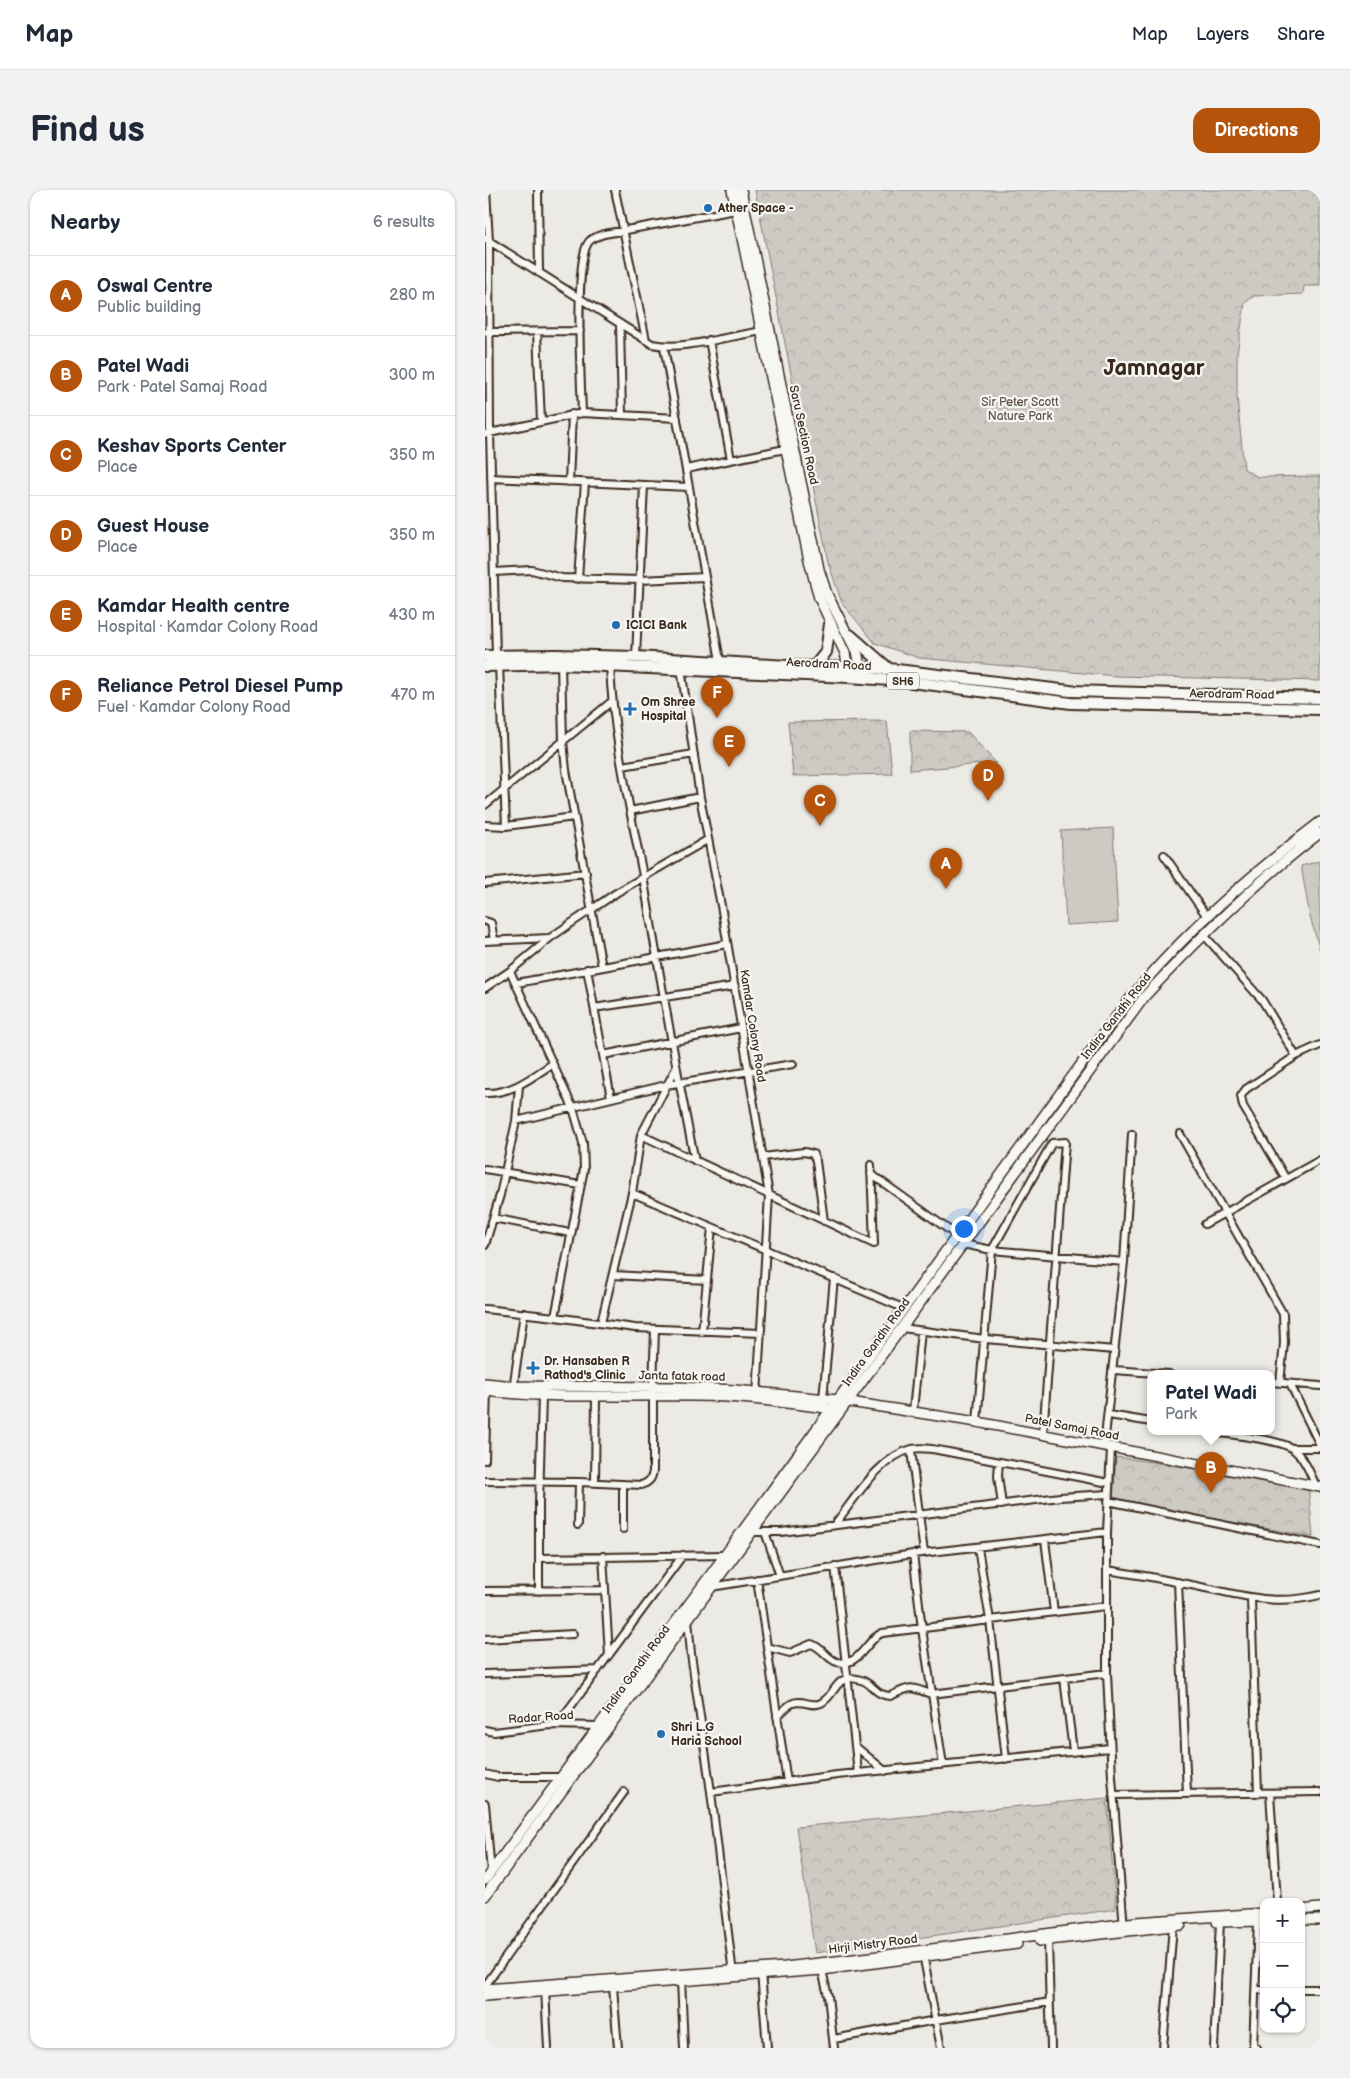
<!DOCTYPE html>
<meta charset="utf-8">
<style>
:root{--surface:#fff;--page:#f2f2f3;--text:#1f2937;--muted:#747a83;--line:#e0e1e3;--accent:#b45309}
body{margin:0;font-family:"Balsamiq Sans",sans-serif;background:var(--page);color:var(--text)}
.controls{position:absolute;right:15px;bottom:15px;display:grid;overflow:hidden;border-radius:10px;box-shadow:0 1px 4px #0004}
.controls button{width:45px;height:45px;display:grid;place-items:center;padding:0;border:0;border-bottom:1px solid var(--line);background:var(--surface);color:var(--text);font:25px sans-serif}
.you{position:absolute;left:478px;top:1038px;width:18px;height:18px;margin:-12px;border:4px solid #fff;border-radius:50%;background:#1a73e8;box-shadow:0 0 0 8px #1a73e833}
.badge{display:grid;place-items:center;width:32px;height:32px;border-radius:50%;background:var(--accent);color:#fff;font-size:16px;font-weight:700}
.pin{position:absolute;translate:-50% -41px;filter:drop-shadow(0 1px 2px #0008)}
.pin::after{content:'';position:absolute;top:26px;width:18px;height:15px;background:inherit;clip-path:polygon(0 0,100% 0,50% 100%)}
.popup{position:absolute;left:662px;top:1180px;width:128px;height:65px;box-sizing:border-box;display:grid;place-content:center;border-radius:10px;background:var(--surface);filter:drop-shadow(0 1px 4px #0005);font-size:16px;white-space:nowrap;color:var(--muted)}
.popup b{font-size:19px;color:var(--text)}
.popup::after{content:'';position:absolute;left:50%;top:100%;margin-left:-10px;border:10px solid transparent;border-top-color:var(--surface)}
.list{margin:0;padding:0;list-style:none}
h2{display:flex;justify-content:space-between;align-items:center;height:65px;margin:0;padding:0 20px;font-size:21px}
h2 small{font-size:16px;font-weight:400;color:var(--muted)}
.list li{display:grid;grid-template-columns:32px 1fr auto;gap:15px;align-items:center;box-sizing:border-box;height:80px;padding:0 20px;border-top:1px solid var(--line)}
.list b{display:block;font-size:19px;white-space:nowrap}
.list p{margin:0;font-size:16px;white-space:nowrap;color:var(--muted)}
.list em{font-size:16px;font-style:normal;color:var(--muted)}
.icon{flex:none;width:28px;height:28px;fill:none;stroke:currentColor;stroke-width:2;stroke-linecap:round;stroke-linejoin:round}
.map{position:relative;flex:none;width:835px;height:1858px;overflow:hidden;border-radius:15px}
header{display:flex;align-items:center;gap:30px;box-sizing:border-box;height:70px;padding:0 25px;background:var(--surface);border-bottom:1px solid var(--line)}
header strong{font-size:24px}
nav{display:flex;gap:28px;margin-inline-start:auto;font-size:18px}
.intro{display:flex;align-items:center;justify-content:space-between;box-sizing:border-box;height:120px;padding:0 30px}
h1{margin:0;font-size:35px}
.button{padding:12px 22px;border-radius:15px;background:var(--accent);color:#fff;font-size:18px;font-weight:700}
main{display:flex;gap:30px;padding:0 30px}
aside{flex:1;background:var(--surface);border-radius:15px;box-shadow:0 1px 4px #0004}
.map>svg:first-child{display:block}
.green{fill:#cdcac4;stroke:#847a71}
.forest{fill:url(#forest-crowns);stroke:#847a71}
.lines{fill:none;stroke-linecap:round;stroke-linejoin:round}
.street-casing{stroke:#3b2a1e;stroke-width:10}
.secondary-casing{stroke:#3b2a1e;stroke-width:12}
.primary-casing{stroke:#3b2a1e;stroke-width:14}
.street{stroke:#f6f6f2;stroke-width:6}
.secondary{stroke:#f6f6f2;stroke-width:9}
.primary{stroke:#f6f6f2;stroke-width:10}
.poi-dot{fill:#1f6fb2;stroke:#f6f6f2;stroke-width:2}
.labels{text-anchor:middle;stroke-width:4.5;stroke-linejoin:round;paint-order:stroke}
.shield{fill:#f6f6f2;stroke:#73675e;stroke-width:1}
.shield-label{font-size:11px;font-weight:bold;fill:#3b2a1e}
.poi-label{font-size:12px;font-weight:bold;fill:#3b2a1e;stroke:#f6f6f2;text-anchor:start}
.park-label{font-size:12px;fill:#605248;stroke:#f6f6f2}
.street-label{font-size:12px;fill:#3b2a1e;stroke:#f6f6f2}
.town-label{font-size:22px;font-weight:bold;fill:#3b2a1e;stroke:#f6f6f2}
</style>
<header>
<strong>Map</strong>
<nav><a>Map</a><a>Layers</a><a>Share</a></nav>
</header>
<div class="intro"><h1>Find us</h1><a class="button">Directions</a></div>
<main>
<aside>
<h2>Nearby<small>6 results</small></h2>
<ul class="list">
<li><span class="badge">A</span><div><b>Oswal Centre</b><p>Public building</p></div><em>280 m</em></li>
<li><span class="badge">B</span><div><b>Patel Wadi</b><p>Park · Patel Samaj Road</p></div><em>300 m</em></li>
<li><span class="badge">C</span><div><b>Keshav Sports Center</b><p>Place</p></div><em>350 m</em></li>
<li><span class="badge">D</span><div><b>Guest House</b><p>Place</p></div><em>350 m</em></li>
<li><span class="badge">E</span><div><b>Kamdar Health centre</b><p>Hospital · Kamdar Colony Road</p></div><em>430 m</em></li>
<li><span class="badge">F</span><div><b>Reliance Petrol Diesel Pump</b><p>Fuel · Kamdar Colony Road</p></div><em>470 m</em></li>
</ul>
</aside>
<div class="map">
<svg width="835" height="1858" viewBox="0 0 835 1858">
<defs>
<pattern id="forest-crowns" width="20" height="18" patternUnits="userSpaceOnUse" patternTransform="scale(1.25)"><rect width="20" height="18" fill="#cdcac4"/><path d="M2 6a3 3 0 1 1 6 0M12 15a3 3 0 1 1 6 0" fill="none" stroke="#b1aea8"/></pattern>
</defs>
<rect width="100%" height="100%" fill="#ebeae5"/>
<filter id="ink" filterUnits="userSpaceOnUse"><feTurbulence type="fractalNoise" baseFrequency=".02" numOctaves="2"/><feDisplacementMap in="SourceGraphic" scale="10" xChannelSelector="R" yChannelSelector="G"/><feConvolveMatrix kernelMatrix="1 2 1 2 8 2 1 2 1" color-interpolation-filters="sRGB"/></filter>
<g filter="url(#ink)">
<path class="green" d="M628,638l5,94 -52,3 -5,-94z
M835,671v89l-10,-33 -9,-51z"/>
<path class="forest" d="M270,0h565v96h-16l-1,8 -49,2 -9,7 -8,50v44l7,72 14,8 62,-1v205l-204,-5 -197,-18 -44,-15 -33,-40 -14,-41z
M402,531l5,53 -99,2 -5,-54z
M425,541l58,1 28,31 -86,7z
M631,1267l192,28 5,52 -200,-37z
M622,1608l9,111 -301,44 -19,-126z"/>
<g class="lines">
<g class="street-casing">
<path id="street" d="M1,0l3,51 1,192 6,222
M53,0l1,83
M130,0l31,150
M1,49l166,105c31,7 79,-9 112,-13
M135,135l2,89
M2,142l93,-1
M52,142l4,89
M224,150l22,120
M179,157l56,314
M97,223c-1,-31 -8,-149 6,-170 3,-5 10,-7 16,-9l132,-24
M0,244l97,-21 95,5
M201,279l99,-20
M6,288l198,9
M84,292l3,-68
M9,382l38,-2 30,8 78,2 65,-3
M93,389l7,-97
M151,467l8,-172
M76,474l2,77 3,29 36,197
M14,475l7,161
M125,476c3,71 20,141 33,210 16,95 32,190 52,285
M196,478l19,129 22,114 47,284 -12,200
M137,576l72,-12
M0,615l126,-103
M145,621l70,-14
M0,635l21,1 68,-9
M679,665l44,63
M0,693l101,-10
M0,731l6,2 3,17
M719,745l58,65 34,56
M0,751l64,-3
M102,779l24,129
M25,781l63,137 10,35 1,26 -29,148
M32,793l210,-39
M0,798l25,-17 40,-33 23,-16 43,-29 91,-53
M109,818l141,-22
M118,865l138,-27
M0,903c26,1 46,-15 67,-29
M31,931l150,-36 127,-21
M695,944l103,180 1,29 -4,40
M156,945l233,109 -3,-79
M278,967l41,-5 9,2 3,7 8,60
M0,979l95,16
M386,984l85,61
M801,989l-43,-73 -2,-10 5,-7 50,-33 24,-11
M147,1003l271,115
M8,1028l77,15
M720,1034l115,-64
M478,1054l29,6 132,12
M0,1055l15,-50 16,-74 3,-35
M128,1085l94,5
M0,1119l70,8 80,11 126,5
M116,1133l31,-130 9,-58 35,-67
M417,1138l83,11 130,11
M217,1142l10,-105
M629,1180l55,4
M786,1192l49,4
M805,1194l30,61
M28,1199l11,-76
M338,1209l11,-121
M428,1221l8,-80
M624,1225l42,7
M492,1232l15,-172 60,-107 13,-1 -22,292
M727,1242c18,3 70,7 82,18 11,9 16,23 22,36
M619,1256l20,-184 8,-128
M626,1258l-4,84v141l5,104 12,151
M806,1258h29
M426,1260l13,103
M0,1270l2,-71
M514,1272l-1,14 4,29
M0,1291l94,1 63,3c7,-3 10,-6 11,-14v-84l2,-57
M110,1292l1,-86
M138,1294v45
M623,1311l212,44
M350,1334c19,-24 44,-67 77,-75 10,-2 20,0 31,2l166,32
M93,1335l1,-43
M266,1342h30l279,-35 48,-3
M280,1342l15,44
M560,1350l9,72
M493,1358l12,72 16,139
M428,1364l9,75 21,136
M118,1366l6,99
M54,1368l186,-3
M350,1376l23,207
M622,1380c28,4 56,9 84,15 48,9 80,22 129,10
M272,1389l30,203
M693,1392l9,212
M226,1397l202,-33 194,-22
M0,1401l120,-1
M54,1401v-88l3,-107
M766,1409l7,194
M203,1429l3,35 20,138 22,182
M0,1449l88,-5
M282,1457l23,6 21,-9c11,3 16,15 26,18 23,6 29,-23 45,-29l224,-27
M0,1484l113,-4
M579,1489l9,72
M292,1527c4,-4 9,-10 14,-13 10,-6 21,4 30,-1 16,-8 13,-31 40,-23 12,3 13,15 29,16 21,-9 17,-11 41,-2l176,-21
M72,1535l126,-170
M0,1540l9,2 55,-7 50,1
M370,1556l30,25
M0,1584l13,3h63
M226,1602l126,-17 273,-27
M785,1603l7,109
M628,1605l207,-3
M0,1614l6,68
M563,1750l3,108
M438,1764l18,94
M337,1780l6,26 6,52
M276,1782l6,76
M196,1789l3,69
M0,1796l139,-194
M128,1797l5,61
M60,1799l3,59
M816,1799h19
M771,1800h8
M349,1849l102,-19 114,-18
M678,1858l10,-122
M729,1858l6,-126
M772,1858h-4l5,-127"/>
</g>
<g class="secondary-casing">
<path id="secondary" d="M247,0l77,370 10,38 26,55 4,21
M256,0l78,379 8,25 31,61 3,20
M0,1193l29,3 165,1 56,3 102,10 140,22 343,65
M0,1201c69,8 139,4 209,5 47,0 94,7 140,13
M0,1690l240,-325 352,-485c17,-23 34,-47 52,-70 55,-67 122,-126 191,-178
M0,1706l660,-900c54,-58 112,-115 175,-163
M816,1720l19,-2
M816,1730h19
M732,1732l47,-1
M555,1751l141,-16
M0,1799l300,-22 86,-10 265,-35 128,-9
M0,1806l337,-26 195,-26"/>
</g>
<g class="primary-casing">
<path id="primary" d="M365,445l39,34
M0,466l71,-1 80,2 152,9 101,3 181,22 250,7
M0,476l76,-2 288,13 55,4 167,22 249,6
M329,477l12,-15 4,-28"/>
</g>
<use href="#street" class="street"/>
<use href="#secondary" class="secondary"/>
<use href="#primary" class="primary"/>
</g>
</g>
<g class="poi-dot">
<circle cx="223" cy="18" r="5"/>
<circle cx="131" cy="435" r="5"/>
<path d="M142.5 511.5h5v5h5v5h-5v5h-5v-5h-5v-5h5z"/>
<path d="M45.5 1170.5h5v5h5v5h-5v5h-5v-5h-5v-5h5z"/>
<circle cx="176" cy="1544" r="5"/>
</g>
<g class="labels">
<rect class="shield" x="402" y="482.5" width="32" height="17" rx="4"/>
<g class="shield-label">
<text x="418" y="495">SH6</text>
</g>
<g class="poi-label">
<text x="233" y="22">Ather Space -</text>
<text x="141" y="439">ICICI Bank</text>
<text x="156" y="516">Om Shree<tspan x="156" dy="14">Hospital</tspan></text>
<text x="59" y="1175">Dr. Hansaben R<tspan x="59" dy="14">Rathod's Clinic</tspan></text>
<text x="186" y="1541">Shri L.G<tspan x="186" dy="14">Haria School</tspan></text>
</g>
<g class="park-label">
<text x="535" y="216">Sir Peter Scott<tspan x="535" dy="14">Nature Park</tspan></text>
</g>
<g class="street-label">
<text transform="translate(319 245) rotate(78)" y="4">Saru Section Road</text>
<text transform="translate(344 474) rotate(3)" y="4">Aerodram Road</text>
<text transform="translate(747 504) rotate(1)" y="4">Aerodram Road</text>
<text transform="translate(631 826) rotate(-52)" y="4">Indira Gandhi Road</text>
<text transform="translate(268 836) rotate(81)" y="4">Kamdar Colony Road</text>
<text transform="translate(391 1152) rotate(-54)" y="4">Indira Gandhi Road</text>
<text transform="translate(197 1186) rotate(1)" y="4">Janta fatak road</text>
<text transform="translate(587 1237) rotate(11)" y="4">Patel Samaj Road</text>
<text transform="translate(151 1479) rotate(-54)" y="4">Indira Gandhi Road</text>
<text transform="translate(56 1527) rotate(-4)" y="4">Radar Road</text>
<text transform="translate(388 1754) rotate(-7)" y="4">Hirji Mistry Road</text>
</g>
<g class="town-label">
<text x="669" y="185">Jamnagar</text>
</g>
</g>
</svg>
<div class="controls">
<button>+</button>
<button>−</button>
<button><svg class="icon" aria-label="locate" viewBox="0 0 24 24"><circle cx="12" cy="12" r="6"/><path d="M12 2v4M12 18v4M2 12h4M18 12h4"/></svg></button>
</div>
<div class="you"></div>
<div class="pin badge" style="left:461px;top:699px">A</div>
<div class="pin badge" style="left:726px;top:1303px">B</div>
<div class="popup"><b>Patel Wadi</b>Park</div>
<div class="pin badge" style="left:335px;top:636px">C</div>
<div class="pin badge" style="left:503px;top:611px">D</div>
<div class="pin badge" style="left:244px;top:577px">E</div>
<div class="pin badge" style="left:232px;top:528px">F</div>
</div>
</main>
